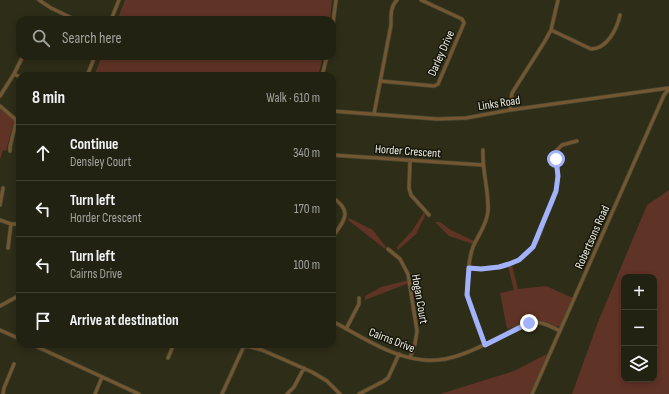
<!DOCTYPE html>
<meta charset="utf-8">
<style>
:root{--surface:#222212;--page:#2a2a1b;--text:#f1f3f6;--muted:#a2a49f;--line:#3f3f32}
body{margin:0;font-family:"Sofia Sans Condensed",sans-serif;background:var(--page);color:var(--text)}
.controls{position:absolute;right:12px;bottom:12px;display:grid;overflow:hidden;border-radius:8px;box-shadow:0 2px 6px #0003}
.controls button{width:36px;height:36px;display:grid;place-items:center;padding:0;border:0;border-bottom:1px solid var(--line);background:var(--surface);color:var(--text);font:20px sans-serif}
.stop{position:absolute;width:12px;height:12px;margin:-9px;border:3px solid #a2b2fd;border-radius:50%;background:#fff}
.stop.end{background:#a2b2fd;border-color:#fff;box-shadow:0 1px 4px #0008}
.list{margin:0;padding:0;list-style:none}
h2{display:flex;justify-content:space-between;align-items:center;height:52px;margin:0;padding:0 16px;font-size:17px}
h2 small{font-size:13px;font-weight:400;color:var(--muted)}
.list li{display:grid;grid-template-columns:26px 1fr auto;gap:12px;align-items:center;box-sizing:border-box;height:56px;padding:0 16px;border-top:1px solid var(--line)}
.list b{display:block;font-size:15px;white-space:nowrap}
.list p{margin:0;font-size:13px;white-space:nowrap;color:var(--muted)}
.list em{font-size:13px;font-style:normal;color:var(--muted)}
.icon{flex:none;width:22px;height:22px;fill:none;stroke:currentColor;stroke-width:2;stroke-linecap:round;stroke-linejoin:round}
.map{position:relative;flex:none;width:669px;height:394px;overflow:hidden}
.search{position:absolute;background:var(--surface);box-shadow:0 2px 6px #0003;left:16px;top:16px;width:320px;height:44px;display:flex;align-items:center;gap:10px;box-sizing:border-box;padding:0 14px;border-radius:12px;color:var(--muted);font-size:15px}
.panel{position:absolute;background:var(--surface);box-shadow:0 2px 6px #0003;left:16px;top:72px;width:320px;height:276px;border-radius:12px}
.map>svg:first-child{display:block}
.green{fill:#5f3326;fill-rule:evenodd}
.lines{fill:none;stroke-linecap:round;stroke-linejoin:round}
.minor-casing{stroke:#494834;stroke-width:4.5}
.minor{stroke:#745631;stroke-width:3}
.route{stroke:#a2b2fd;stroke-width:5}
.labels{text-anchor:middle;stroke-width:3;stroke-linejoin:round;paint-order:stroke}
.street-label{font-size:12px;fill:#f0efe2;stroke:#15150c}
</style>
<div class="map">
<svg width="669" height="394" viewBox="0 0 669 394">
<rect width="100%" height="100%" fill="#2e2d18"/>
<path class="green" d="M125,0h207l-2,20h-213z
M102,56h221l-5,20h-224z
M0,108l13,10 1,3 -8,30 -3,-1 -3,10z
M669,190v204h-97l26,-72 49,-117zM624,277h30v102h-30z
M424,212l1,4 -9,18 -18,16 -1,-3 15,-16z
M349,218l24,12 13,17 -1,2 -37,-29z
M435,222h5l11,8 23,11 -1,3 -24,-8z
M512,265l6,24 28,-3 27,12 -12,27 -4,2c-20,-11 -31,-5 -50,2l-7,-36 14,-3 -6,-24z
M409,280v3l-44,17v-4l16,-9z
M547,354l-17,40h-90l74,-23z"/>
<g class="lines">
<g class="minor-casing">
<path id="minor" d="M39,0l12,8 25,12
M111,20l8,-20
M332,30l4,-30
M551,30l40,19c16,0 26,-20 29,-34
M14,74l6,3
M87,76l8,-20
M322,76l5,-20
M380,81l54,5 4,-2 26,-61 -2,-4 -41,-19
M0,96l14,-22 9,-18
M0,106l15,13 1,3 -6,25v4
M510,110l2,-17 33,-52 6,-11 7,-30
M332,111l105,8 29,-1 44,-8 159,-22
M374,114l17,-89c0,-9 -1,-18 6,-25
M483,150c-1,21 6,41 5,61 -1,14 -10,24 -15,36 -4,10 -7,39 -5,49 3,16 11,33 17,49
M332,155l151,10
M410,161l-1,27 2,7 18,20
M332,197c22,15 12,23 0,41
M0,205l3,-17
M0,220l11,4h9
M8,248l3,-24
M388,249l12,10 8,15 9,57 -2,13 -5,14
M469,268c22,2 49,-1 64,-21 6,-7 8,-19 12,-28 4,-9 9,-19 11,-29 4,-13 -1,-26 0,-39l6,-6 15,-4
M0,306l20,-11
M332,321c29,15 58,36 92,39 27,3 56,-13 80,-25 7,-4 16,-10 24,-12 12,-3 22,3 32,8
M346,329l13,-25v-6
M0,330l20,9
M31,344l108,50
M238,344l24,6 50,22 15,9 13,13
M168,358l5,-12 3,-2
M3,394l1,-6 10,-24
M95,394l7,-17
M222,394l22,-48
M287,394l7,-7 10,-19
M359,394l25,-13 4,-3 11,-24
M532,394l132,-299 5,-6"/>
</g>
<use href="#minor" class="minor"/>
</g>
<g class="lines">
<path class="route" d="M529,323l-44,22 -18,-50 2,-27 12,1 18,-2 10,-3 10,-4 14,-13 23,-56 2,-15 -2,-17"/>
</g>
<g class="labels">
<g class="street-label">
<text transform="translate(441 53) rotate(-66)" y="4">Darley Drive</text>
<text transform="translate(499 103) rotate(-9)" y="4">Links Road</text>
<text transform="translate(408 151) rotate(4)" y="4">Horder Crescent</text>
<text transform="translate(592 237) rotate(-66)" y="4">Robertsons Road</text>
<text transform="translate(420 299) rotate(80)" y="4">Hogan Court</text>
<text transform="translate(392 340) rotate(21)" y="4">Cairns Drive</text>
</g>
</g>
</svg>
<div class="controls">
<button>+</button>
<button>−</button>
<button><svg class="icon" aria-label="layers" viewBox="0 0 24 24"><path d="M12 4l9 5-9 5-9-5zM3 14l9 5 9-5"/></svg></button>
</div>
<div class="stop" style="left:556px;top:159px"></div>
<div class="stop end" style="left:529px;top:323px"></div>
<div class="search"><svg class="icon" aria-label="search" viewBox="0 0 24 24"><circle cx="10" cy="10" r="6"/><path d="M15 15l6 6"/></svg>Search here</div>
<section class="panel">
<h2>8 min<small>Walk · 610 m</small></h2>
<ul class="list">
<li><svg class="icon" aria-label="ahead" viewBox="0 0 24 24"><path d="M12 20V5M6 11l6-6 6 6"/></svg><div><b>Continue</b><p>Densley Court</p></div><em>340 m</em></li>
<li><svg class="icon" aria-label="left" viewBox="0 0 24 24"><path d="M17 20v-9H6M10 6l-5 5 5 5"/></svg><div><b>Turn left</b><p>Horder Crescent</p></div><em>170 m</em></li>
<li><svg class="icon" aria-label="left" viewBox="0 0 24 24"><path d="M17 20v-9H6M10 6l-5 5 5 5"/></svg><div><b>Turn left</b><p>Cairns Drive</p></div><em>100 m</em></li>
<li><svg class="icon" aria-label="arrive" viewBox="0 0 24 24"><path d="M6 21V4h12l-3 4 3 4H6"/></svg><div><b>Arrive at destination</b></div></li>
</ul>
</section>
</div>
